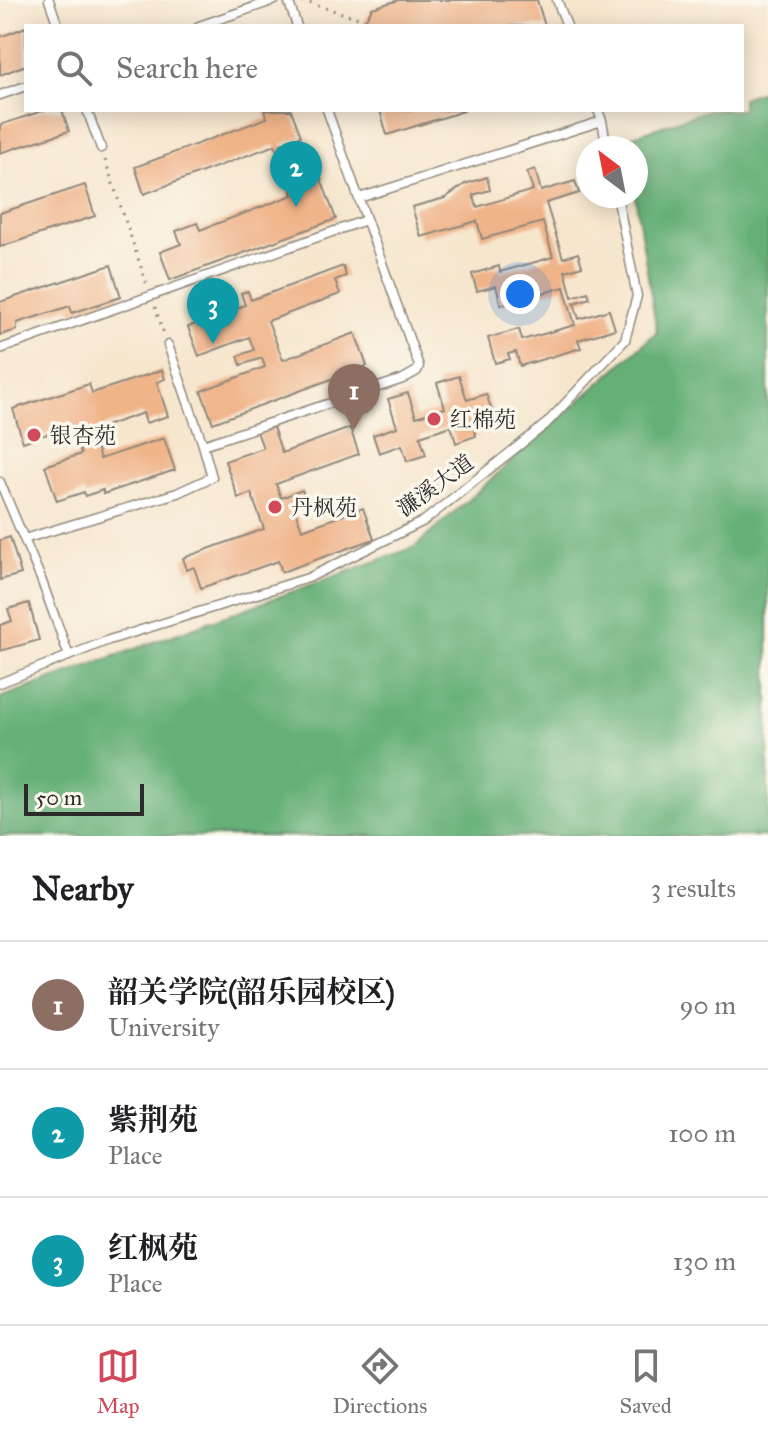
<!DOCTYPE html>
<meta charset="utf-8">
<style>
:root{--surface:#fff;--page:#f2f2f2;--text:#202124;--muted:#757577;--line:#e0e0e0;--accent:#d1495b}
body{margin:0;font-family:"IM FELL Great Primer","Noto Serif SC",serif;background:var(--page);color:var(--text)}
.compass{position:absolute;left:576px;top:136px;width:72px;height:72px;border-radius:50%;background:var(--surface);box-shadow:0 4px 20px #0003;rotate:328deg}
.scale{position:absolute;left:24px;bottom:20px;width:120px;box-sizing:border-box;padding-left:8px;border:4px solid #2b2b2b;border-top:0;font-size:22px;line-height:28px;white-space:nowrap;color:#2b2b2b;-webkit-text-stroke:6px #fbf7ec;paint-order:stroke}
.you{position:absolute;left:520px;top:294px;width:28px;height:28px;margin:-20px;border:6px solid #fff;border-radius:50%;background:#1a73e8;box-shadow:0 0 0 12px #1a73e833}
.badge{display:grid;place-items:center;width:52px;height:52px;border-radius:50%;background:var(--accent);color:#fff;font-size:26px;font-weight:700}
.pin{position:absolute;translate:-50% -66px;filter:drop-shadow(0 2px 4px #0008)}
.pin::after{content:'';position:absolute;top:42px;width:28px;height:24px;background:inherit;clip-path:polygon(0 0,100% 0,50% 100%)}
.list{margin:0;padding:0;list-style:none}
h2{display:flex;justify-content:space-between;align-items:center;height:104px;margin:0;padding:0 32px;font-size:34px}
h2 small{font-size:26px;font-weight:400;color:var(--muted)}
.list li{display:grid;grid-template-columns:52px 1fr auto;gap:24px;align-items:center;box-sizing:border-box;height:128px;padding:0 32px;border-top:2px solid var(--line)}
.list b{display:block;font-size:30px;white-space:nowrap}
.list p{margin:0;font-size:26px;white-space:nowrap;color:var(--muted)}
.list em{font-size:26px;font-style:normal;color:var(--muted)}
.icon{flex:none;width:44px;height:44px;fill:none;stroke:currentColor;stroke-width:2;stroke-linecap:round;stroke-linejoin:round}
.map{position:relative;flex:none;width:768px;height:836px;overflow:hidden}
.search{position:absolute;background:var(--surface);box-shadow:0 4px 20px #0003;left:24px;right:24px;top:24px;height:88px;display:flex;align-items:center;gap:20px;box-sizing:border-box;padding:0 28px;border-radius:0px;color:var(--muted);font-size:30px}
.sheet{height:488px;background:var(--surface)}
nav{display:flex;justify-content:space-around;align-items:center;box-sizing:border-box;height:112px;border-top:2px solid var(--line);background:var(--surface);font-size:22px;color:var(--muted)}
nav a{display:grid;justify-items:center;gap:4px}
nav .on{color:var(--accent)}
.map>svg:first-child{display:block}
.forest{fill:#66b078;stroke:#486e52;stroke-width:2}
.building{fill:#f0b489}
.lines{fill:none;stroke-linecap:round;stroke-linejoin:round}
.lane-casing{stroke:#90887c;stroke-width:11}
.path{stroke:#90887c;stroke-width:3;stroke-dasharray:2 6;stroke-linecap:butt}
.lane{stroke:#fff;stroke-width:8}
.poi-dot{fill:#d1495b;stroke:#fbf7ec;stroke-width:3}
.labels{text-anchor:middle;stroke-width:7;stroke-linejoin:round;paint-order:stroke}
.poi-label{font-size:22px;fill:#2b2b2b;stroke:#fbf7ec;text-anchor:start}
.street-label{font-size:22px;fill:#2b2b2b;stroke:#fbf7ec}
</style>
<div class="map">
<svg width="768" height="836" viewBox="0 0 768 836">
<rect width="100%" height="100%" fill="#fbf7ec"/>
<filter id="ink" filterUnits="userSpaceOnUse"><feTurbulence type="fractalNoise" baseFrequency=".0125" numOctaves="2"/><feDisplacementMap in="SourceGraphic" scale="16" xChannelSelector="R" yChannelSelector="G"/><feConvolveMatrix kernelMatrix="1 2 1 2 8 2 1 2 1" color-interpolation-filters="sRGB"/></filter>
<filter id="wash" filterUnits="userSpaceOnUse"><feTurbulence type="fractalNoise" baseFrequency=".006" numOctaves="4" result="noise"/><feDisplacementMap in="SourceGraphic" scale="32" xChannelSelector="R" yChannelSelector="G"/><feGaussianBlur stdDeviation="1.8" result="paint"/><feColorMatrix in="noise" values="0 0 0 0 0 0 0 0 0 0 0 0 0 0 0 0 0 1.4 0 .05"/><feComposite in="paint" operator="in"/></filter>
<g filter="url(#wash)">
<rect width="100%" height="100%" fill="#f6e6ce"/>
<path class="forest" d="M768,89v747h-768v-138l415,-151 242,-215 -22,-136 1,-48h-9l-2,-9 83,-29h34v-12z"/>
<g id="blocks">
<path class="building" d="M399,0h138l8,26h-183l10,-18z
M26,27v38l-26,10v-38z
M45,110h17l7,21 -69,22v-28z
M264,110h27l10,26 -20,8 10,28 24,-9 21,56 -166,61 -10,-28 21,-8 -5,-13 21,-8 3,7 93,-35 -18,-50 -131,49 -9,-27 132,-49z
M380,110h84v1l-77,24z
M535,169l6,22 34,-10 4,12 -33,10 17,55 15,-5 4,13 -17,5 7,26 16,-5 2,6 -16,5 5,16 30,-9 6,19 -37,11 3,8 -61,18 -4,-14 -8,2 2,5 -15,4 -7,-25 31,-9 3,11 53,-15 -11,-38 -63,18 -5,-19 -19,5 -5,-17 27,-8 1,6 53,-15 -10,-35 -61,17 -5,-18 -56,16 -9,-30 33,-9 20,-14 22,-7 3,13 -17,5 4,12 56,-17 -6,-18z
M85,185l10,31 -95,31v-34z
M111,265l10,32 -49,16 -2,-7 -53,17v7l-17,5v-33z
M343,266l3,10 -11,4 5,14 -72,27 15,39 72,-27 12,33 -154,57 -12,-32 64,-24 -3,-9 -21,7 -3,-9 16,-6 -5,-13 -50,19 -11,-29 57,-22 -4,-12 7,-2 3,9z
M162,370l3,9 -8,3 11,34 -22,7 -3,-10 -52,18 9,28 64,-21 11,32 -72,24v-4l-18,6 -1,-4 -27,9 -12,-35 36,-12 -9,-28 -49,16 -10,-33 76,-25 3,9z
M459,376l8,24 19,-6 7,19 -22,7 5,16 -20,7 -5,-17 -31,10 6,19 -19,6 -5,-16 -23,8 -6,-18 24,-8 -9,-28 20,-6 8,24 29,-9 -8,-25z
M273,427l9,26 68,-25 9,26 -83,30 5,14 21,-8 5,13 -13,4 8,23 61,-22 11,31 -92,33 -4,-11 -77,27 -7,-21 -7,3 -4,-12 81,-29 -13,-36 -13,5 -13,-37 38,-13 -6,-16z
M10,537l11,37 -21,6v-40z
M29,603l10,37 -39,11v-26l12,-4 -4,-12z"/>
</g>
</g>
<g filter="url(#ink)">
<use href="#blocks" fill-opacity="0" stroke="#90887c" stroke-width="2"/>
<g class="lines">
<g class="lane-casing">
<path id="lane" d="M49,0l9,26
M288,0l9,26
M557,0l10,26
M199,26l76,-26
M0,95l26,-9
M87,110l14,38
M602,121l5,27
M359,198l243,-77 -4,-11
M168,345l35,100
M0,349l366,-129
M0,482l41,97 28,77
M24,539l153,-46 35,-16 -9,-32 200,-66 14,-8 2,-5 -92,-256
M0,683l109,-43 199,-62 116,-57 122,-97 79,-84 12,-44 -20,-100"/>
</g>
<path class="path" d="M302,1l63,19
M105,160l42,125
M155,307l9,27"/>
<use href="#lane" class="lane"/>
</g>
</g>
<g class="poi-dot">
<circle cx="434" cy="419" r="8"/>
<circle cx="34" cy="435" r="8"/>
<circle cx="275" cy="507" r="8"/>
</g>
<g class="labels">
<g class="poi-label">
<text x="450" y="427">红棉苑</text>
<text x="50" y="443">银杏苑</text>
<text x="291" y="515">丹枫苑</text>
</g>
<g class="street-label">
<text transform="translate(435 485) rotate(-36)" y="8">濂溪大道</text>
</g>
</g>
</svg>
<svg class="compass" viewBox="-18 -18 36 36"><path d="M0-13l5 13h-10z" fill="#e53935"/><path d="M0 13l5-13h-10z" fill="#757577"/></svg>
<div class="scale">50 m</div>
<div class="you"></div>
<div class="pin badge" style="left:354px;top:430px;background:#8d6e63">1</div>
<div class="pin badge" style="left:296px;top:207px;background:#0f9aa8">2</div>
<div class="pin badge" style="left:213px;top:344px;background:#0f9aa8">3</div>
<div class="search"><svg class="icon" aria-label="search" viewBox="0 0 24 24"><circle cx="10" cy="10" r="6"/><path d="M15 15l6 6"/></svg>Search here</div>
</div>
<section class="sheet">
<h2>Nearby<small>3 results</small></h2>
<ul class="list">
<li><span class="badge" style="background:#8d6e63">1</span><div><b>韶关学院(韶乐园校区)</b><p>University</p></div><em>90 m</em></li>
<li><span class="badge" style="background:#0f9aa8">2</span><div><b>紫荆苑</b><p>Place</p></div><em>100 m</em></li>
<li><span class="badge" style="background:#0f9aa8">3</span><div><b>红枫苑</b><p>Place</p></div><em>130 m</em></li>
</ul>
</section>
<nav>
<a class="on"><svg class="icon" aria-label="map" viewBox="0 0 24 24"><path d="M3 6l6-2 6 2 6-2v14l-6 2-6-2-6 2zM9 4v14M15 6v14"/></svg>Map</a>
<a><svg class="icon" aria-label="directions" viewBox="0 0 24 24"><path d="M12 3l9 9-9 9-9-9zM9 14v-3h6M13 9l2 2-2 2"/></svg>Directions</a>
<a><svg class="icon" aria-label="saved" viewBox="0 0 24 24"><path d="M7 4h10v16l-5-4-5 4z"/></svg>Saved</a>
</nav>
